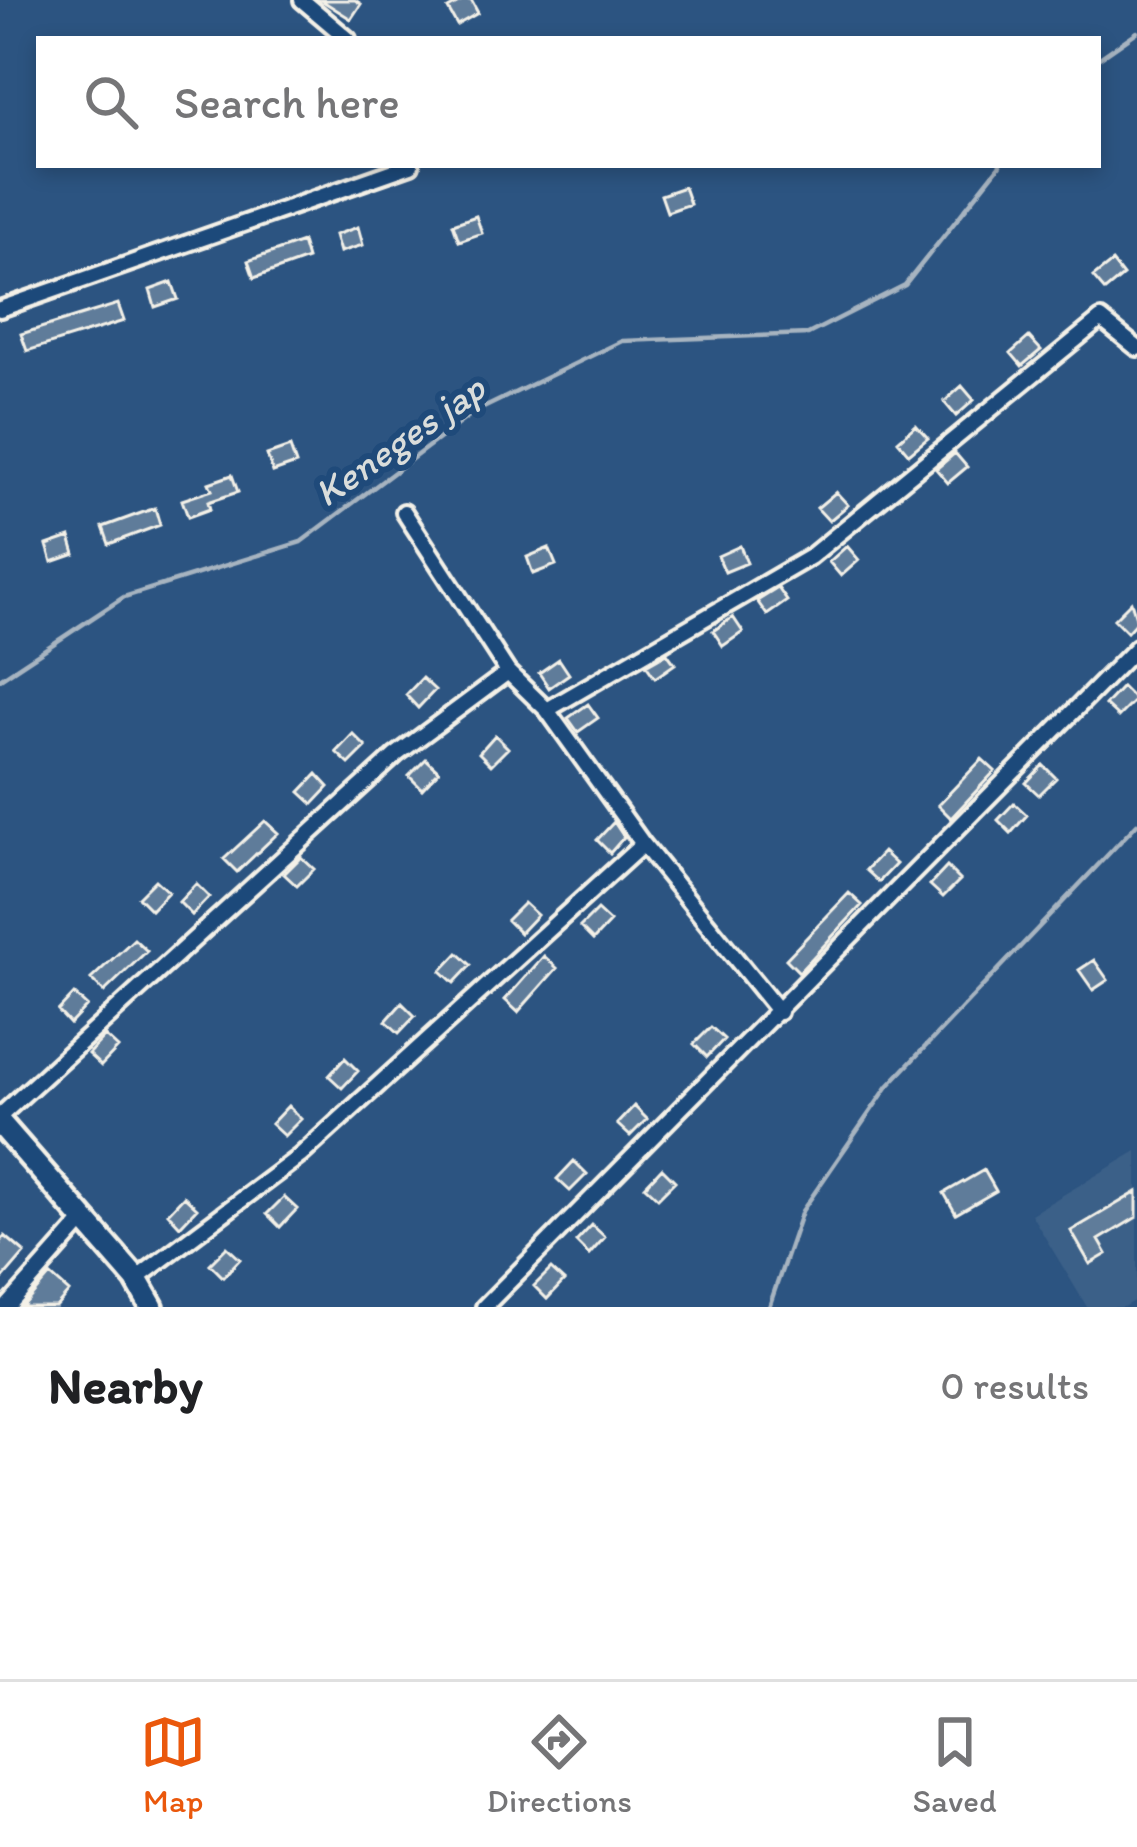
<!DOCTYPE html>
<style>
:root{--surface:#fff;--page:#f6f6f6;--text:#202124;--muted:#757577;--line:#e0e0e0;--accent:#ea580c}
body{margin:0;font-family:Itim,sans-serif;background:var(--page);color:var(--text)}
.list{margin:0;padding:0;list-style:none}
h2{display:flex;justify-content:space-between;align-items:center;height:156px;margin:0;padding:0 48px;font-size:51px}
h2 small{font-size:39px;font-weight:400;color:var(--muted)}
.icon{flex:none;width:66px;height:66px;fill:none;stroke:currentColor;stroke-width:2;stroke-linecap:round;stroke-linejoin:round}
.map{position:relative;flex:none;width:1137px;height:1307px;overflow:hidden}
.search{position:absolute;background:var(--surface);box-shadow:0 6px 18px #0003;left:36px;right:36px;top:36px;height:132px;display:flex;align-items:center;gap:30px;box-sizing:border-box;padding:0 42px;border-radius:0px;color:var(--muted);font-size:45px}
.sheet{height:372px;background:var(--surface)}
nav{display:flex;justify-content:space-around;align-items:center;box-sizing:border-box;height:168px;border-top:3px solid var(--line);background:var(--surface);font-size:33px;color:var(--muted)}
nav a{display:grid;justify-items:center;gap:6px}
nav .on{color:var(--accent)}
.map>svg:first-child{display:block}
.built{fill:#3b6088}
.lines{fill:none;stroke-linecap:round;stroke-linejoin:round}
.stream{stroke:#a7b4c0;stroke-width:4.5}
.building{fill:#5e7b9a;stroke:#f4f1e8;stroke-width:3}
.street-casing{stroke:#f4f1e8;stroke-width:22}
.secondary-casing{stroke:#f4f1e8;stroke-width:30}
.street{stroke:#1f4a7a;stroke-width:14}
.secondary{stroke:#1f4a7a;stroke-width:21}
.labels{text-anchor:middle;stroke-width:12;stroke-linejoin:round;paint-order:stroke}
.water-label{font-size:39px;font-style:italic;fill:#dadddb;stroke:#1f4a7a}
</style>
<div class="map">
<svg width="1137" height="1307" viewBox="0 0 1137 1307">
<rect width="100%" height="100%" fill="#2c5481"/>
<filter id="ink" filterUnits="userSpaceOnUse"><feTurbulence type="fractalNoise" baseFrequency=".00833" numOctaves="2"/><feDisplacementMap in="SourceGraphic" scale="24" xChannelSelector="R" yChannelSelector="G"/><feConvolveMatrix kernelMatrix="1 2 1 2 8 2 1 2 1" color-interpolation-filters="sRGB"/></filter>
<g filter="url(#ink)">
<path class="built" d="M1137,1151v148l-14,8h-36l-56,-93z"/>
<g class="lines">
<path class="stream" d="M1098,59l39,-27
M0,679l124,-82 177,-55 172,-129 149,-72 186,-7 97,-49 95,-120
M769,1307l33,-96 86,-125 249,-262"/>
</g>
<path class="building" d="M321,0h34l6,4 -10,15z
M464,0h7l7,13 -21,12 -9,-16z
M684,187l6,17 -23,8 -6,-17z
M476,216l6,17 -23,8 -6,-17z
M358,227l5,18 -23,7 -5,-17z
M302,242l5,17 -53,19 -6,-17z
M1112,262l11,14 -18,15 -12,-14z
M172,282l6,17 -23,8 -5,-17z
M118,304l6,17 -97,30 -6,-17z
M1029,337l12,13 -19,16 -11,-13z
M962,386l12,14 -18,16 -12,-14z
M916,425l12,13 -19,16 -11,-13z
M290,447l6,17 -23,8 -6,-17z
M955,453l12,14 -19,16 -12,-14z
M232,475l6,17 -30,10 2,7 -22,8 -6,-17 30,-10 -3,-7z
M836,492l12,13 -19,16 -12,-13z
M155,508l5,17 -51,19 -6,-17z
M70,537l5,17 -23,8 -5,-17z
M740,546l7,17 -22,9 -7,-16z
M847,546l12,14 -18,16 -12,-14z
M549,548l7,17 -23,9 -6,-17z
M778,588l9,13 -20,14 -10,-14z
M1131,602l6,19 -10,11 -13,-13z
M733,617l10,15 -20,14 -10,-15z
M667,653l8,11 -20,14 -9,-13z
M559,659l10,15 -20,14 -10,-15z
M422,678l13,12 -17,18 -12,-13z
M1122,687l13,13 -17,17 -13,-12z
M588,704l10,14 -20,14 -10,-14z
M353,734l13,13 -17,17 -13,-12z
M495,735l13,13 -17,17 -12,-12z
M426,759l13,12 -17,18 -13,-13z
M982,759l13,12 -44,47 -13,-13z
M1043,765l13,13 -17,17 -13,-12z
M317,774l12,13 -16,17 -13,-12z
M1014,803l13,12 -16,18 -13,-13z
M265,821l13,12 -41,39 -13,-13z
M614,822l10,15 -14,16 -13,-13z
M883,852l13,12 -17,18 -13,-12z
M301,857l13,12 -17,17 -13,-12z
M947,867l13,13 -17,17 -13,-12z
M155,880l13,12 -17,18 -13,-13z
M196,884l13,13 -17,18 -13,-13z
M849,893l13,12 -63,67 -13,-13z
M524,903l13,12 -17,18 -13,-13z
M597,910l13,12 -17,18 -13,-13z
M134,939l13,12 -43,41 -13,-13z
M458,953l13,12 -17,18 -13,-12z
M544,956l13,12 -39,44 -13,-12z
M1094,960l14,20 -15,10 -14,-20z
M74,994l13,12 -17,18 -12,-13z
M402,1003l13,13 -16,17 -13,-12z
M711,1027l13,12 -17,18 -13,-13z
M105,1036l13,12 -17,18 -13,-12z
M345,1058l13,13 -16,17 -13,-12z
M288,1106l13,13 -17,17 -13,-12z
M634,1106l13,13 -17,17 -13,-12z
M574,1161l13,13 -17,17 -13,-12z
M662,1168l13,13 -17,17 -13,-12z
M984,1170l12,21 -40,23 -12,-21z
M1137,1192v25l-38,23 8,14 -17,10 -19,-33z
M184,1196l13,12 -17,18 -12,-13z
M284,1197l13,12 -17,18 -13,-13z
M592,1225l13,12 -16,18 -13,-13z
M5,1236l20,17 -25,29v-40z
M227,1247l13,12 -17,18 -13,-13z
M551,1269l13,12 -17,18 -13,-13z
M50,1275l19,17 -13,15h-34z"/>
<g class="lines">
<g class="street-casing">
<path id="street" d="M302,0l46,39
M0,309l411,-144
M508,672l39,38 96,134 136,168
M547,710l263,-153 291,-238 36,29
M0,1116l396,-361 112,-83 -104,-160
M136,1279l164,-123 343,-312
M7,1307l77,-87
M484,1307l653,-660"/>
</g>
<g class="secondary-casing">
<path id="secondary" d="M0,1123l136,156 16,28"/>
</g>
<use href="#street" class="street"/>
<use href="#secondary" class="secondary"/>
</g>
</g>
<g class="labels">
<g class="water-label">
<text transform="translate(399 440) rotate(-35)" y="14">Keneges jap</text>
</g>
</g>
</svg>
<div class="search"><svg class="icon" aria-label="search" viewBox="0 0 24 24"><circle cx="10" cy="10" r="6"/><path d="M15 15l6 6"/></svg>Search here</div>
</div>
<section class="sheet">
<h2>Nearby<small>0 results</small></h2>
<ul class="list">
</ul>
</section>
<nav>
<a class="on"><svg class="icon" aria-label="map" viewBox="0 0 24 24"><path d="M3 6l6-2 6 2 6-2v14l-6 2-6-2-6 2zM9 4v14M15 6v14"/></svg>Map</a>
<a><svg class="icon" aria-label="directions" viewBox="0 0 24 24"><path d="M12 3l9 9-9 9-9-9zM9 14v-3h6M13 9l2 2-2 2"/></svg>Directions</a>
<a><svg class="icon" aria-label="saved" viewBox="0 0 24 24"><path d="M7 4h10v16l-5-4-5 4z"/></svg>Saved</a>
</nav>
